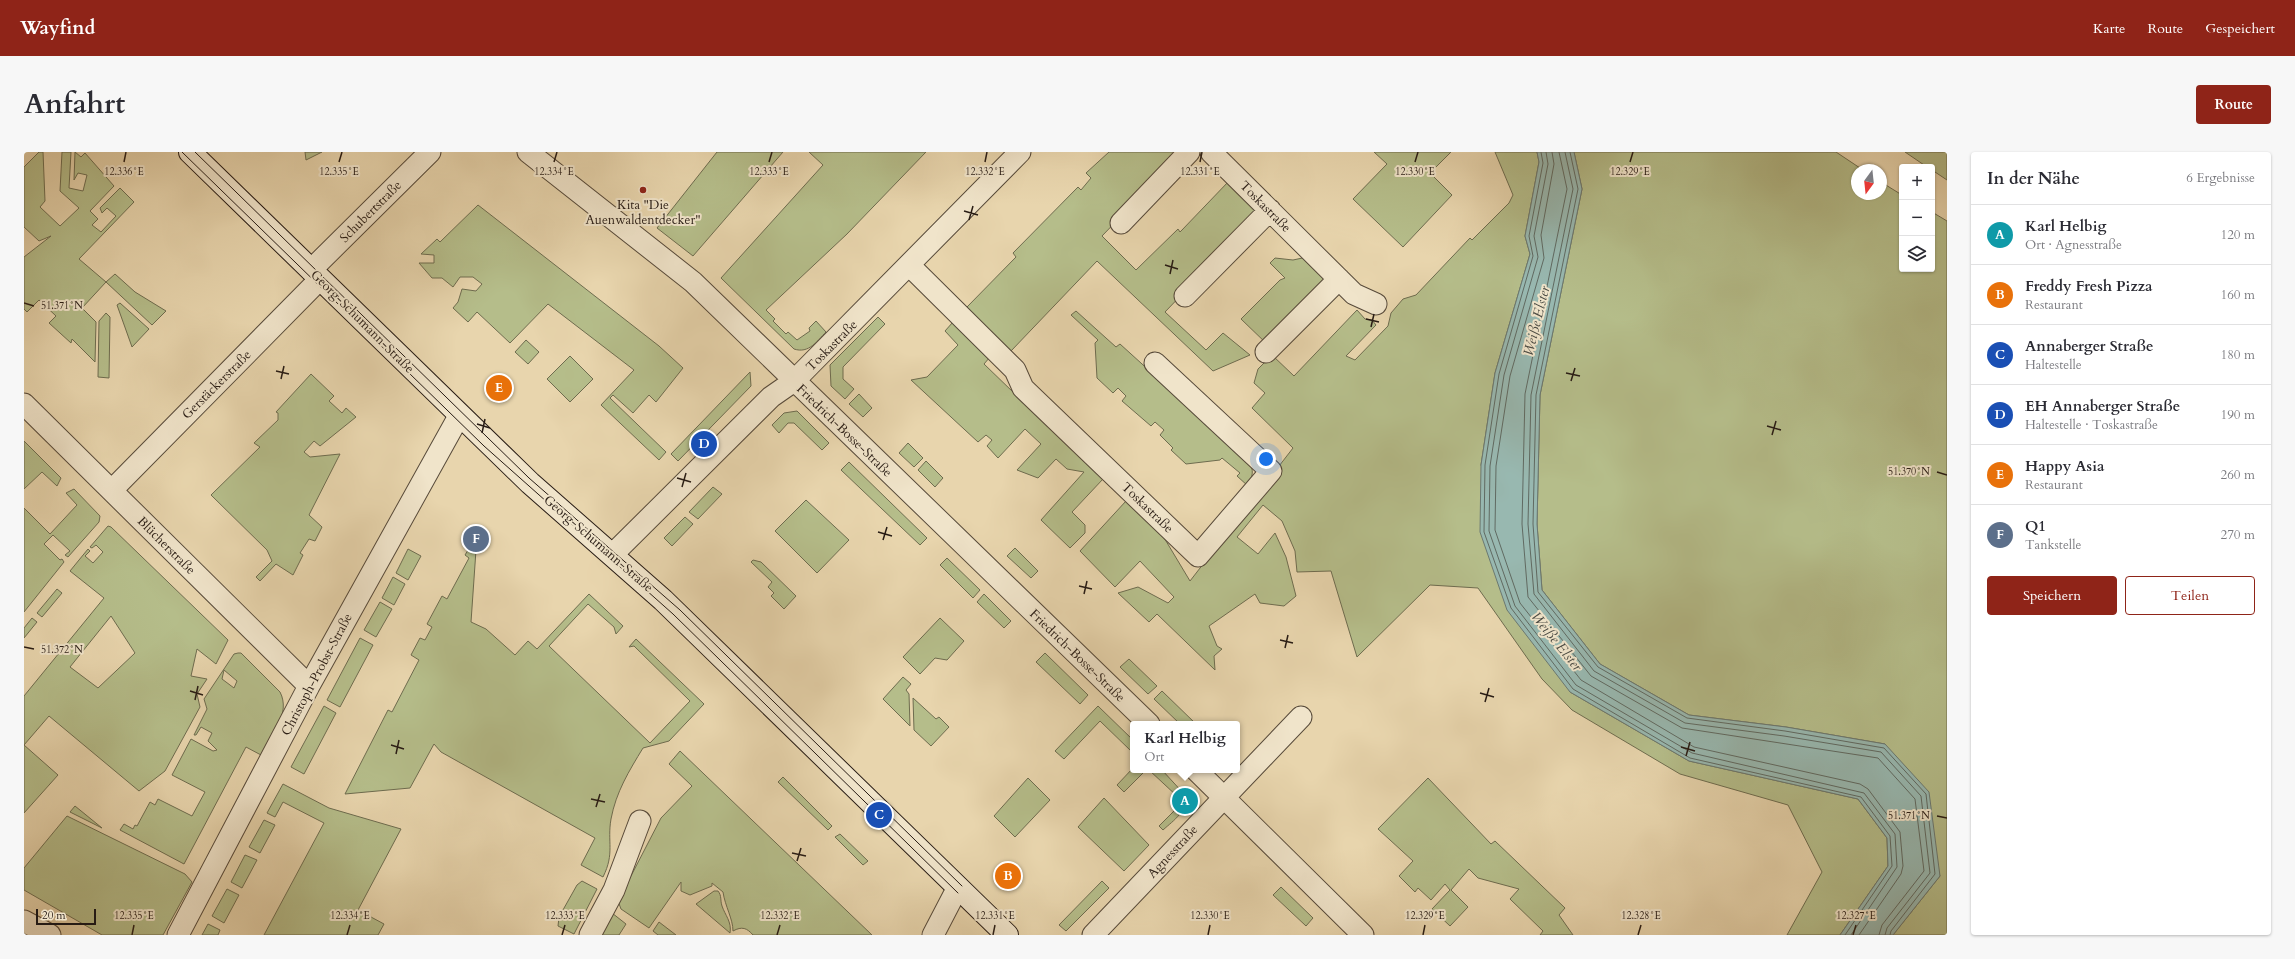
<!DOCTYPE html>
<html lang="de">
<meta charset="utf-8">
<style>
:root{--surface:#fff;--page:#f7f7f7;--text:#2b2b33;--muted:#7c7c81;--line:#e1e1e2;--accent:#8f2418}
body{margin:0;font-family:Cardo,serif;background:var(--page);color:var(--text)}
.controls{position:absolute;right:12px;top:12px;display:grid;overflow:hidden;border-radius:4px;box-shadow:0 1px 3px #0004}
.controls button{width:36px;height:36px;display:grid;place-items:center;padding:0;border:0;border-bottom:1px solid var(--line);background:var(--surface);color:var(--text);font:20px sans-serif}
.compass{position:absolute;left:1827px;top:12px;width:36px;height:36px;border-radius:50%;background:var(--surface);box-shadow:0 1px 3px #0004;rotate:195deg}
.scale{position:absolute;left:12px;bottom:10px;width:60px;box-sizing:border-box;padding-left:4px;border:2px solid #271b14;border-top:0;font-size:11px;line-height:14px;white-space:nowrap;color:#271b14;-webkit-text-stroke:3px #f0e4ca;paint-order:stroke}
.you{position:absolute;left:1242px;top:307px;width:14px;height:14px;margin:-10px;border:3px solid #fff;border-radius:50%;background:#1a73e8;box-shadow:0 0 0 6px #1a73e833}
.badge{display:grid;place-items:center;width:26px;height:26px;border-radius:50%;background:var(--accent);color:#fff;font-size:13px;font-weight:700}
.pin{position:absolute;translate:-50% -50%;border:2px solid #fff;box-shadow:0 1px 4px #0006}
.popup{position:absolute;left:1106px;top:569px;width:110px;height:52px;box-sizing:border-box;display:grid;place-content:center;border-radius:4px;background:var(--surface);filter:drop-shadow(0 1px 3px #0005);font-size:13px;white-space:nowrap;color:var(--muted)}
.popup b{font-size:15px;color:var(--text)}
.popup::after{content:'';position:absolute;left:50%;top:100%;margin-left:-8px;border:8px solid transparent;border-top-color:var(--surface)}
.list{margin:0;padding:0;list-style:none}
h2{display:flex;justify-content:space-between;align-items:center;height:52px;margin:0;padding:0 16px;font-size:17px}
h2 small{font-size:13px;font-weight:400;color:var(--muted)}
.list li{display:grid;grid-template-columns:26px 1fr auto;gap:12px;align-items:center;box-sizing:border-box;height:60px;padding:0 16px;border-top:1px solid var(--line)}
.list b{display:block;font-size:15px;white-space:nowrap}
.list p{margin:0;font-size:13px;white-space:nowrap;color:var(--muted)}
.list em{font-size:13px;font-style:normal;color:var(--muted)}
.actions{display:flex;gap:8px;padding:12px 16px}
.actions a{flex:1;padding:9px 0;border:1px solid var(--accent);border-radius:4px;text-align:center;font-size:14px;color:var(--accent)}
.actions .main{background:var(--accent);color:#fff}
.icon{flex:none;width:22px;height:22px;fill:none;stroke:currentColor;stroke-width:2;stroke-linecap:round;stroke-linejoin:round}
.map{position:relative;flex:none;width:1923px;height:783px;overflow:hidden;border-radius:4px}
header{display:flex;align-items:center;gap:24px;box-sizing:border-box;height:56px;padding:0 20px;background:var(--accent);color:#fff}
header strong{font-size:19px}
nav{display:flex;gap:22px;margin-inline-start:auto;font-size:14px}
.intro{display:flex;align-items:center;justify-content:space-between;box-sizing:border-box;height:96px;padding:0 24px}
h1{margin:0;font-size:28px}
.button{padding:10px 18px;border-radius:4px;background:var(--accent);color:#fff;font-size:14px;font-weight:700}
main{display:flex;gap:24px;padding:0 24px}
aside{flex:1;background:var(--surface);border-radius:4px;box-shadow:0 1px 3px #0004}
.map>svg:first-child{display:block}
.green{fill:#b5bd8a;stroke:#6e6c4f;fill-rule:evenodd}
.water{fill:#98b8b0;stroke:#6b7972}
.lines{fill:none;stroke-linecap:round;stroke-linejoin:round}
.shore{stroke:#606a62;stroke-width:1}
.minor-casing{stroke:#574a3a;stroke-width:23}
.secondary-casing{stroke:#271b14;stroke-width:24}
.minor{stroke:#f0e4ca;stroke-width:21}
.secondary{stroke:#f0e4ca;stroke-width:22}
.tram{stroke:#271b14;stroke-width:1}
.ticks{fill:none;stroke:#271b14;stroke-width:1.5}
.poi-dot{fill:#8f2418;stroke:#f0e4ca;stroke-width:1.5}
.labels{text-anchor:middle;stroke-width:4;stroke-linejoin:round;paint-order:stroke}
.poi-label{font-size:13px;fill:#271b14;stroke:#f0e4ca}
.street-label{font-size:13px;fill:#271b14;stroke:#f0e4ca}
.water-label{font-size:14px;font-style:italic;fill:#494a43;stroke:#f0e4ca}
.ticks-label{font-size:10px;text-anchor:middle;fill:#271b14;stroke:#f0e4ca;stroke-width:4;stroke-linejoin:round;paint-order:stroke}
</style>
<header>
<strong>Wayfind</strong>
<nav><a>Karte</a><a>Route</a><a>Gespeichert</a></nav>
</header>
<div class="intro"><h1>Anfahrt</h1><a class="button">Route</a></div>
<main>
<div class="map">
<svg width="1923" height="783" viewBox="0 0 1923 783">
<rect width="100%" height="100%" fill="#e8d5ad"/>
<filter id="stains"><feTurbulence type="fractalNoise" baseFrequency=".005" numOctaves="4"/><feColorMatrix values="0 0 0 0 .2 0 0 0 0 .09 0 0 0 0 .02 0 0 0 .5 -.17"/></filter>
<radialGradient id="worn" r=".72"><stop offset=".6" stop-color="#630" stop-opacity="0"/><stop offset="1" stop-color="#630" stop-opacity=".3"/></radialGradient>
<path class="green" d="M15,0h4l2,49 -5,6 20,19 19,-18 -19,-17 2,-39h9l-2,36 14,3 4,-16 -9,-2 -4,7 1,-28 6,5 4,-4 29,33 -24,25 8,8 -6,6 9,7 15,-16 -9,-8 -5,5 -2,-5 20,-20 14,14 -55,57 27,23 9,-8 20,18 31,19 -14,14 -46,-43 -24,26 14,14 -1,40 -23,-23 -1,4 -22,-20 7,-7 -17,-16 -12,12 -3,-3v-52l27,-21 -12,5 -15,-14v-60z
M281,0h17l-16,8z
M693,0h66l-90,104 -36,-28z
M785,0h117l-79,82 -81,76 9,9 -2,2 13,13 2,-2 9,8 13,-9 -1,-3 7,-7 10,11c-9,9 -17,22 -32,17l-73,-71 102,-113z
M1085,0h74l-81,84 34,34 42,-41 2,3 2,-2 47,-49 32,31 -96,100 41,38 17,-17 27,22 -37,16 -116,-110 -86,90 -44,-44 49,-50 -3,-4 65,-66 3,3 10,-12 -5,-5z
M1350,0h77l-21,21 22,22 -49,52 -50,-48 34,-35z
M1471,0h42l2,10 -14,74 5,18 -35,119 -14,92 89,227 119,69 169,38 29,39 1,28 -48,69h-53l35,-63 -34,-67 -108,-31 -108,-64 -30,-31 -64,-91 -48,-3 -73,72 -26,-86 -34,1 -2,-21 -13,-30 -19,-16 -26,32 21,17 17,-21 11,24 10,39 -12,10 -24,-3 -5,-9 -46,32 8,20 5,3 -8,7 1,14 -58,-56 -8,8 -31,-29 20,-6 30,16 6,-6 -34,-36 -25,26 -35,-36 46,-50 37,35 27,45 103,-133 -41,-40 13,-15 -11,-10 4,-14 14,-14 22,21 63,-66 8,9 7,1 4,5 -30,31 9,4 33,-34 3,-13 12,-14 13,-4 54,-57 2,2 37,-37 4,-8z
M1550,0h262l27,18h-6v24h24v-12l21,13v74h30v-57l15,9v714h-54l47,-59 -55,-132 -99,-17 -97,-12 -89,-51 -58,-74 -5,-66 3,-129 42,-206z
M1881,0h42v28l-15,-10v-3h-5z
M454,53l181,141 24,22 -27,34 -7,-7 -16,18 -20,-18 -3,3 56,54 -7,8 -58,-55 33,-35 -86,-66 -38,39 -33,-31 -9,10 -15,-14 5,-6 4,-13 14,2 6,-7 -9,-7h-13l-7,10 -11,-9h-10l-13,-15h15v-8l-13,-1 16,-15 3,3z
M1283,105l24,24 -63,64 -27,-26 39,-39 5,-2 -15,-15 5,-5 18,2z
M96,151l29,26 -17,18 -15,-42z
M1052,159l40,36 4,-3 129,117c5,9 4,15 -1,25l-11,-10 3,-3 -18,-15 -2,2 -34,4 -15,-14 2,-2 -13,-13 4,-5 -9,-8 -4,4 -29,-25 4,-5 -8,-8 -5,5 -16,-15 -2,-35 3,-3 -27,-25z
M82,161l4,4 -1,61 -11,-1 1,-56z
M854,165l7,7 -42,43v12l11,10 -9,10 -14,-13 -1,-21z
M929,170l37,35 -6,7 119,115 -31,33 13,13v8l-15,15 -29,-28 43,-48 -17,-3 -11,-10 -18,19 -21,-8 24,-26 -16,-15 -27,29 -11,-12 5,-6 -6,-5 -8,7 -67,-62 16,-3 31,-32 -13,-14z
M502,188l13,12 -11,12 -13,-12z
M546,204l23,23 -23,23 -23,-23z
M726,220l1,14 -73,75 -7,-7z
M287,222l23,22 -5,5 13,12 4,-5 10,9 -36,29 -6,-5 -10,11 6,5 30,-3 -31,61 13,12 -7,14 -6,-2 -9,14 3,2 -10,20 -17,-11 -16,17 -4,-4 16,-16 -5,-11 -56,-55 49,-48 -6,-4 24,-23v-7l-2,-1z
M835,242l13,14 -9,9 -14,-13z
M773,259l32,32 -7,7 -28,-27h-6l-9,10 -7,-8 12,-12z
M0,289l37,37 -4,8 -15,-14 -18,17z
M884,291l15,15 -9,9 -15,-14z
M902,309l17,17 -8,9 -17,-17z
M825,310l78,76 -7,7 -79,-75z
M689,335l9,7 -24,25 -9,-7z
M50,337l26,27 -1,6 -31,35 -3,-2 5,-4 -17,-16 -9,9 16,16 2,-1 2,3 -40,50v-104l26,26 27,-29 -11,-12z
M782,348l43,40 -32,33 -42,-42z
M661,365l8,7 -21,22 -8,-8z
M84,374l3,1 117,113 -12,24 -19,-15 -6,27 16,3 -10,15 3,13 -35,64 -26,20 -90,-75 -25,29 34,30 -34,38v-117l80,-98 -34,-27 18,-22 2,2 -5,5 8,7 10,-11 -7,-7 -4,3 -2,-1zM87,464l24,37 -37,35 -28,-21z
M446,395l6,3 -5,72 15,7 29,26 13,-14 9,8 52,-55 34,32 -7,8 -2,-7 -26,-23 -39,42 101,97 40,-42 -56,-55 -5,1 7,-8 68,65 -35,37 -26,7c-14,23 -27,44 -32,71 -4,23 4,34 -8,58l-22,-12 14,-27 -154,-86 -7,-8 -24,44 -65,6 43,-84 4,2 27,-52 -8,-5 9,-17 5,2 7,-13 -5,-3 15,-28 5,3 22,-41 -4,-3z
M991,396l23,23 -7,7 -24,-22z
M384,397l13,7 -13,24 -12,-7z
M923,406l33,32 -7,8 -33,-33z
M729,408l8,2 35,34 -12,13 -13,-13 3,-3 -6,-6 4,-5 -21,-20z
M369,425l12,7 -11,21 -12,-7z
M33,437l5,4 -20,24 -5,-4z
M960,442l27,27 -7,7 -27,-26z
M356,450l12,7 -16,28 -12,-7z
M8,466l5,4 -13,16v-10z
M916,466l24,23 -17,19 -12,-2 -15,16 -17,-17z
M336,486l13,7 -33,62 -13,-7z
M214,501h3l39,39c11,21 -8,44 -19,63l-15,-8 -62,117 -64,-34 4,-6 9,5 2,-4 2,1 13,-24 5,3 3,-6 34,17 13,-24 -33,-17 19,-36 22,12 4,-1 -9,-9 4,-8 -11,-6 -5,8h-2l13,-26 -3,-10 30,-45zM200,518l13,11 -3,7 -12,-9z
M1021,501l43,42 -8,9 -44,-42z
M1105,507l28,27 -9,8 -28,-27z
M879,525l8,7 -5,6 3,4 1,32 -27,-27z
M1138,539l34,33h-16l-26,-25z
M889,546l23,21 3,-2 10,10 -18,19 -17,-16z
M300,554l12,7 -32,61 -13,-7z
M1074,554l35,34v9l-2,2 -31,-30 -36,38 -9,-8z
M656,599l192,184h-119c-6,-7 -11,-9 -20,-4 0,-12 -8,-25 -10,-39l-11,-9v3l-22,9 -9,-4v-9l-32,46 -28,-19 -3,-8 43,-83 31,-32 -23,-22z
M1109,616v2h13l-22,22 -7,-7z
M1125,618h13l23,25c3,16 -11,25 -22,35l-4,-4 20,-20 -1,-9z
M759,625l49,49 -4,4 -50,-48z
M1004,626l22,22 -35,37 -21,-21z
M1404,626l63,66 4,-3 70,67 -6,7 14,20h-33l3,-4 -33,-32 9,-10 -41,-11 -9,-9 -18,21 17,17 -18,19 -18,-17 18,-19 -5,-6 -14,16 -13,-12 -3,4 -16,-16 14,-15 -35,-32z
M259,632l46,24 72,21 -43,81 26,14 -6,11h-114l60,-112 -41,-21 -8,15 -8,-4z
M1080,646l45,47 -25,26 -46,-44z
M51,654l27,22 -32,-16z
M43,664l118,58 7,8 -29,53h-61l-78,-45v-22z
M240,668l11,5 -15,28 -11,-6z
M816,682l28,27 -5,4 -28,-28z
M221,703l12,5 -15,28 -11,-6z
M558,729l15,8 -23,45 -16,-8 1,-9 18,-32z
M1078,729l7,7 -43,43 -7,-6z
M1257,735l32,31 -7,8 -33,-31z
M203,737l12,6 -15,28 -12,-7z
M690,739h4c4,5 2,9 4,15 3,9 10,16 8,27l-34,-29z
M588,761l14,11 -7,11h-18z
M635,770l17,13h-18l-5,-4z
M184,772l12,6 -2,5h-16z"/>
<path class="water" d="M1513,0h37l8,37 -42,206 -3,129 5,66 58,74 89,51 97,12 99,17 44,48 11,84 -47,59h-53l48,-69 -1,-28 -29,-39 -169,-38 -119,-69 -63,-82 -27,-78 1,-67 14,-92 35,-119 -5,-18 14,-74z"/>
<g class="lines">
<path class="shore" d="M1517,0l2,11 -14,73 4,20 -34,118 -14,91 -1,67 27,76 62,81 117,69 171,39 29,39 2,30 -47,69
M1522,0l2,12 -14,72 4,21 -34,118 -14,91 -1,65 26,75 61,79 116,68 172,40 31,41 2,33 -46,68
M1528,0l2,12 -13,71 3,23 -34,118 -14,90 -1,64 25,73 61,77 113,67 166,37 8,5 32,43 3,34 -2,8 -42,61
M1535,0l8,37 -42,205 -3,130 6,73 63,79 91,52 196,30 37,41 9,72 -42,54 -3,10
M1541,0l8,37 -42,206 -3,129 6,70 60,77 91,52 99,13 97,16 40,44 9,77 -43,55 -2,7
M1546,0l8,37 -42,206 -3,129 5,68 60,75 89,51 98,13 99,17 42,46 9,80 -44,57 -1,4"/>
<g class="minor-casing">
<path id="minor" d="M504,0l165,130 456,442
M1187,0l143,142 22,10
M1097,71l68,-71
M886,114l105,104 8,18 175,168 73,-85 -116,-108
M287,118l119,-118
M1161,144l85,-86
M1242,200l73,-73
M0,252l285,282
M88,338l208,-211
M588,403l159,-158 23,-16 226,-229
M1172,618l167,165
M0,769l26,14
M154,783l131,-249 150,-270
M566,783l24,-45 26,-69
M909,783l25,-48
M1069,783l208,-218"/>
</g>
<g class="secondary-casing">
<path id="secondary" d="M166,0l340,331 133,117 344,335"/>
</g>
<use href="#minor" class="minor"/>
<use href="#secondary" class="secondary"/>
<path class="tram" d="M158,0l302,294 189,168 285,279
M171,0l334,326 151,132 282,276"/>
</g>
<path class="ticks" d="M100,10l2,-10M315,10l3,-10M530,10l3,-10M745,10l3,-10M961,10l2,-10M1176,10l2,-10M1391,10l3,-10M1606,10l3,-10M940,59l14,4M945,68l4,-14M1141,113l13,4M1146,122l3,-14M0,151l10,3M1342,167l13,3M1347,175l3,-13M252,219l13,3M1542,221l14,3M257,227l3,-13M1547,229l4,-13M453,272l13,4M1743,274l14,4M458,281l3,-14M1748,283l4,-14M1913,320l10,3M653,326l14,4M658,335l4,-14M854,380l14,4M859,388l4,-13M1055,434l13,3M1060,442l3,-13M1256,488l13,3M0,495l10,2M1261,496l3,-13M166,539l13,4M1456,541l14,4M171,548l3,-14M1461,550l4,-14M367,593l13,4M1657,595l14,4M372,602l3,-14M1662,604l4,-14M567,647l14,3M572,655l4,-13M1913,664l10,2M768,701l14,3M773,709l4,-13M108,783l2,-10M323,783l3,-10M538,783l3,-10M753,783l3,-10M969,783l2,-10M1184,783l2,-10M1399,783l2,-10M1614,783l3,-10M1829,783l3,-10"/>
<circle class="poi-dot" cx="619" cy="38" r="4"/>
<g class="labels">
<g class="poi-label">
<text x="619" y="57">Kita "Die<tspan x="619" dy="15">Auenwaldentdecker"</tspan></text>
</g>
<g class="street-label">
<text transform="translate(1242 54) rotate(45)" y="5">Toskastraße</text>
<text transform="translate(346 59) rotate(-45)" y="5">Schubertstraße</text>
<text transform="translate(339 169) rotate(45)" y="5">Georg-Schumann-Straße</text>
<text transform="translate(807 193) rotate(-45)" y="5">Toskastraße</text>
<text transform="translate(192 232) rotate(-45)" y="5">Gerstäckerstraße</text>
<text transform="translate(821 278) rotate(44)" y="5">Friedrich-Bosse-Straße</text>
<text transform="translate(1124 355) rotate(44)" y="5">Toskastraße</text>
<text transform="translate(575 391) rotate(41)" y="5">Georg-Schumann-Straße</text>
<text transform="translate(143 393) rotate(45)" y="5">Blücherstraße</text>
<text transform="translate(1054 503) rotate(44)" y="5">Friedrich-Bosse-Straße</text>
<text transform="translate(292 522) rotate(-62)" y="5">Christoph-Probst-Straße</text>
<text transform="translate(1148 699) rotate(-47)" y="5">Agnesstraße</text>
</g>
<g class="water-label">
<text transform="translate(1512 169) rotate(-76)" y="5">Weiße Elster</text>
<text transform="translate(1533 489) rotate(51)" y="5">Weiße Elster</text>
</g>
</g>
<g class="ticks-label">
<text x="100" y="23">12.336°E</text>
<text x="315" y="23">12.335°E</text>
<text x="530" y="23">12.334°E</text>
<text x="745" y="23">12.333°E</text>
<text x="961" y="23">12.332°E</text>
<text x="1176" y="23">12.331°E</text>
<text x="1391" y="23">12.330°E</text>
<text x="1606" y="23">12.329°E</text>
<text x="38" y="157">51.371°N</text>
<text x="1885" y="323">51.370°N</text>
<text x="38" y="501">51.372°N</text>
<text x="1885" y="667">51.371°N</text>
<text x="110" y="767">12.335°E</text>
<text x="326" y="767">12.334°E</text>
<text x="541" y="767">12.333°E</text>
<text x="756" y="767">12.332°E</text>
<text x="971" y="767">12.331°E</text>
<text x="1186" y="767">12.330°E</text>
<text x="1401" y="767">12.329°E</text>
<text x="1617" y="767">12.328°E</text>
<text x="1832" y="767">12.327°E</text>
</g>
<rect width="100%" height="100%" filter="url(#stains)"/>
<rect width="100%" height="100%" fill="url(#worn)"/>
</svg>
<div class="controls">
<button>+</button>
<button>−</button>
<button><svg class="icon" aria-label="layers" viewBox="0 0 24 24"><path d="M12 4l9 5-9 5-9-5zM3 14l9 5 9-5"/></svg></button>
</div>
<svg class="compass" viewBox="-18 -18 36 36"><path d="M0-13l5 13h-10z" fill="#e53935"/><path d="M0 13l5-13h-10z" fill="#7c7c81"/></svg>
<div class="scale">20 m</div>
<div class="you"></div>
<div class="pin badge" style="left:1161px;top:649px;background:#0f9aa8">A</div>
<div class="popup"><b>Karl Helbig</b>Ort</div>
<div class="pin badge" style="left:984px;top:724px;background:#e8710a">B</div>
<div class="pin badge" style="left:855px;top:663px;background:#1a4fb4">C</div>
<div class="pin badge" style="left:680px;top:292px;background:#1a4fb4">D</div>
<div class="pin badge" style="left:475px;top:236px;background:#e8710a">E</div>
<div class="pin badge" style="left:452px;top:387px;background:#5c6f8a">F</div>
</div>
<aside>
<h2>In der Nähe<small>6 Ergebnisse</small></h2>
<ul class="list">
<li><span class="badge" style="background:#0f9aa8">A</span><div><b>Karl Helbig</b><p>Ort · Agnesstraße</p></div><em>120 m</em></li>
<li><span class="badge" style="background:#e8710a">B</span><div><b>Freddy Fresh Pizza</b><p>Restaurant</p></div><em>160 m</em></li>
<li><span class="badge" style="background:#1a4fb4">C</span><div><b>Annaberger Straße</b><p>Haltestelle</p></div><em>180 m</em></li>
<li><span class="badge" style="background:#1a4fb4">D</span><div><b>EH Annaberger Straße</b><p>Haltestelle · Toskastraße</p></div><em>190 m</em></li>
<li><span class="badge" style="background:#e8710a">E</span><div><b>Happy Asia</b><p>Restaurant</p></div><em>260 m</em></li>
<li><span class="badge" style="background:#5c6f8a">F</span><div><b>Q1</b><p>Tankstelle</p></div><em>270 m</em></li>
</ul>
<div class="actions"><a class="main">Speichern</a><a>Teilen</a></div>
</aside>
</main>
